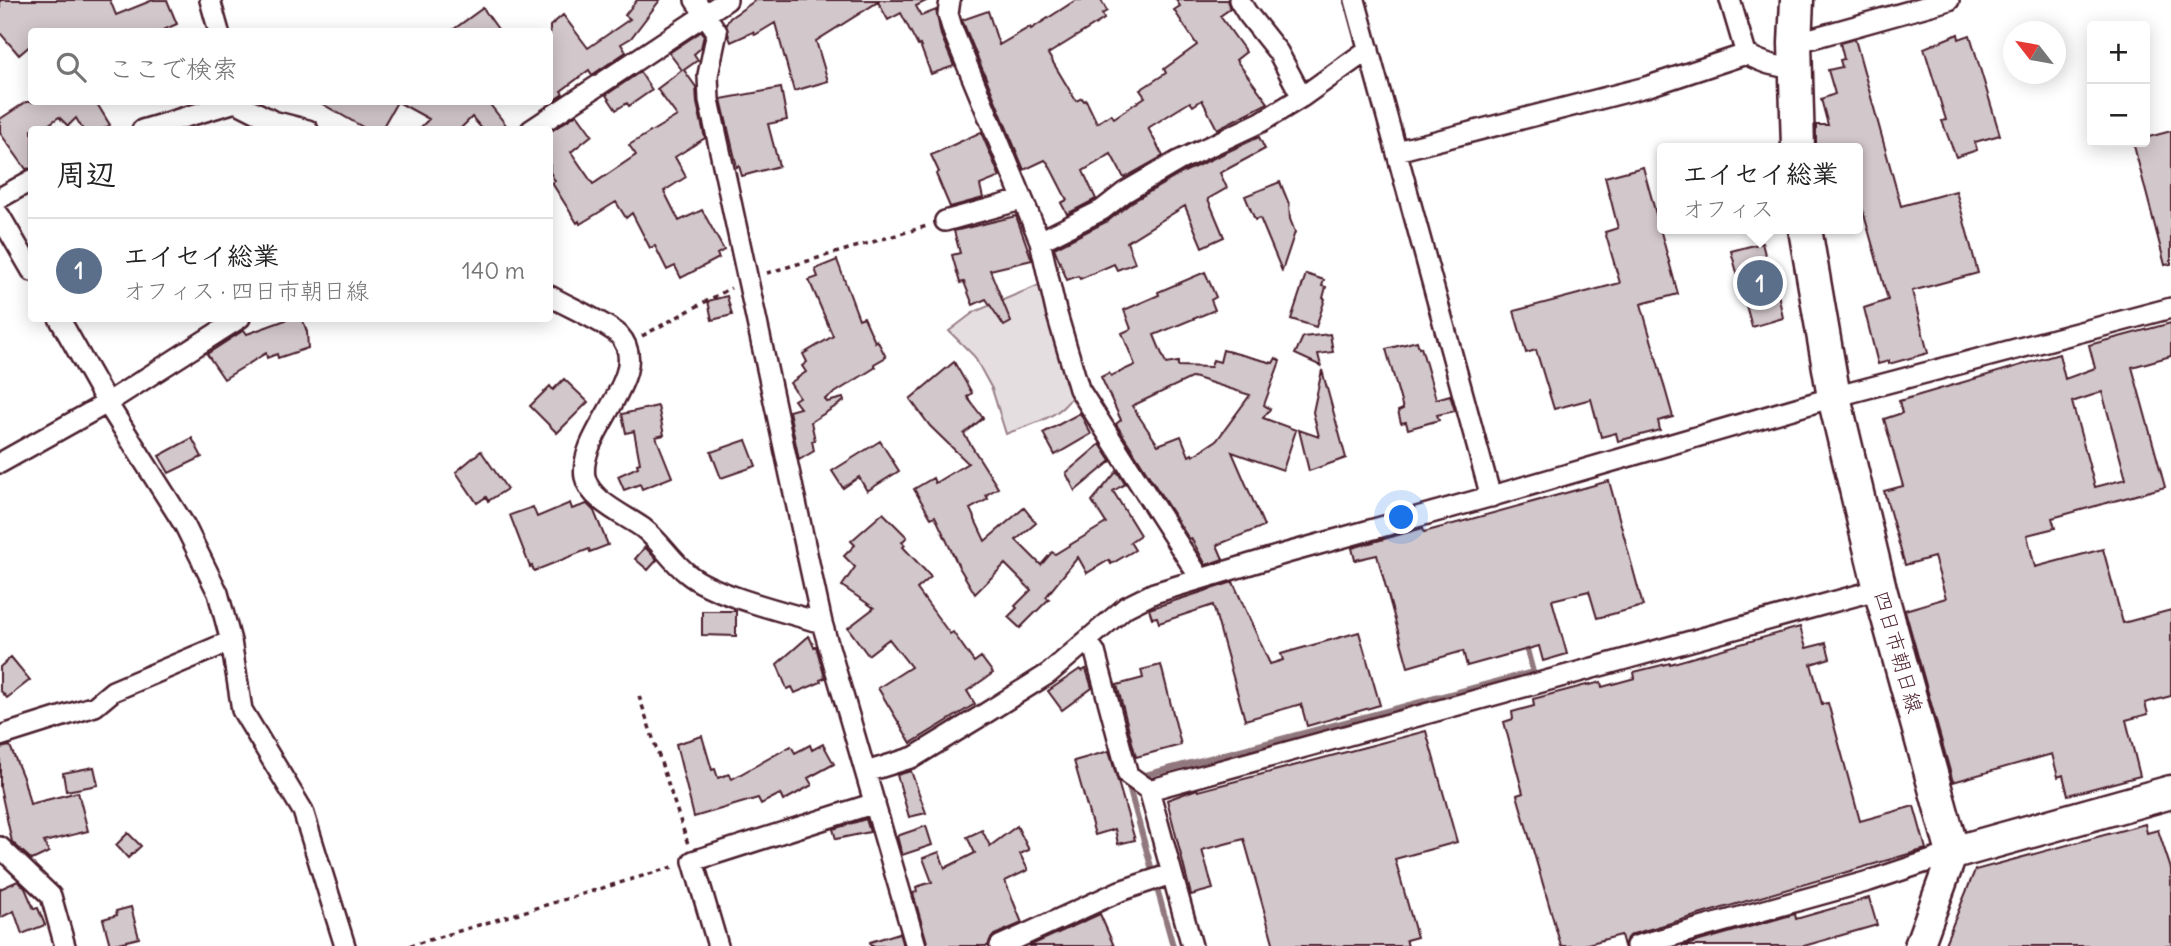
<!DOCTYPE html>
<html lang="ja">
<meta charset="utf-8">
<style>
:root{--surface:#fff;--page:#f6f6f6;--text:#222;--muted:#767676;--line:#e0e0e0;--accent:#b45309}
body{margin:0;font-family:Delius,"Klee One",sans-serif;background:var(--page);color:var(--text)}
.controls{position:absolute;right:21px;top:21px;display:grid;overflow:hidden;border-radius:7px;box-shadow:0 4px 18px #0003}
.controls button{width:63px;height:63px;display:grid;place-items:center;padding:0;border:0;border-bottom:2px solid var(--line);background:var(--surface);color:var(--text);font:35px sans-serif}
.compass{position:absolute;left:2003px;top:21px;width:63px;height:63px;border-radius:50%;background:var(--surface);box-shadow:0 4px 18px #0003;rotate:301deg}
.you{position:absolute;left:1402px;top:518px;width:24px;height:24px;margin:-18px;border:5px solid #fff;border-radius:50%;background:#1a73e8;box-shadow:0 0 0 10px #1a73e833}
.badge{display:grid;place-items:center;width:46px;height:46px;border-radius:50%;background:var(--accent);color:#fff;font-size:23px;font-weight:700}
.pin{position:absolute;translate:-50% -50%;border:4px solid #fff;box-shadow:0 2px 7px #0006}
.popup{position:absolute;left:1657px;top:143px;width:206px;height:91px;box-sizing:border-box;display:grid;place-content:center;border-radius:7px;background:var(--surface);filter:drop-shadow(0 2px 5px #0005);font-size:23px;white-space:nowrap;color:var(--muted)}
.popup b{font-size:26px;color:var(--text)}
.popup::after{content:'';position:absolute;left:50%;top:100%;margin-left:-14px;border:14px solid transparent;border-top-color:var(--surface)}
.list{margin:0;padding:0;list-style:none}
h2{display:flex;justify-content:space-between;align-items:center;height:91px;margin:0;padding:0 28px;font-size:30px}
h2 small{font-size:23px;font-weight:400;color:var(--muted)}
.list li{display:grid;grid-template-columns:46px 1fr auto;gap:21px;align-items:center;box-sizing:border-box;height:105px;padding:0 28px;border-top:2px solid var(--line)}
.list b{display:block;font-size:26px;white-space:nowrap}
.list p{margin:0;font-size:23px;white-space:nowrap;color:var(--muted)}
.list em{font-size:23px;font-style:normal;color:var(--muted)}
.icon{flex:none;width:38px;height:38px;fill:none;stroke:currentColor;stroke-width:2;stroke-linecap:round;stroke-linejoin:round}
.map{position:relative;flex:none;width:2171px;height:946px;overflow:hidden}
.search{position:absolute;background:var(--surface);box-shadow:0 4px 18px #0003;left:28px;top:28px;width:525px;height:77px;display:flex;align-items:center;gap:18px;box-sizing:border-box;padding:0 24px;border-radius:7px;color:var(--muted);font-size:26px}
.panel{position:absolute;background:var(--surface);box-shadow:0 4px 18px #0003;left:28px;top:126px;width:525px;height:196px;border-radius:7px}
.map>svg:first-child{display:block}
.green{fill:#e5dee0;stroke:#987e86;stroke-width:2}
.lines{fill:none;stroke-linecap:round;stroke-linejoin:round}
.stream{stroke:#91787e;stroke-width:6}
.building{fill:#d2c7cb;stroke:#4a1f2b;stroke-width:2;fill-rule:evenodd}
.street-casing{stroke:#4a1f2b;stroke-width:24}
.secondary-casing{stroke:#4a1f2b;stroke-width:33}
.primary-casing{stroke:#4a1f2b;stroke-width:37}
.path{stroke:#4a1f2b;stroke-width:3.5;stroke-dasharray:5 5;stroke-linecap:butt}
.street{stroke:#fff;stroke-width:19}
.secondary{stroke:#fff;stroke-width:28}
.primary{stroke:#fff;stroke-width:32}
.labels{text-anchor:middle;stroke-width:5;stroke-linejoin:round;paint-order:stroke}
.street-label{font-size:21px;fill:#4a1f2b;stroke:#fff}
</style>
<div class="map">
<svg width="2171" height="946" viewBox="0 0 2171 946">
<rect width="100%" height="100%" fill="#fff"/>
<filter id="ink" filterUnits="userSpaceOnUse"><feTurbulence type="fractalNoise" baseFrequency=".0143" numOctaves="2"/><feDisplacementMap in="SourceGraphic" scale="14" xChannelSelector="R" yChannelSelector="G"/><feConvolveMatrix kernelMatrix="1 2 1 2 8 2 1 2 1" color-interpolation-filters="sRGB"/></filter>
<g filter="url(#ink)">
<path class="green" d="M1044,283l28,113c-12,22 -44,29 -66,38l-14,-45 -18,-33 -25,-25 25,-19z"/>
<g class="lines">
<path class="stream" d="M1138,777l395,-105 -8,-30
M1127,780l46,166"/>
</g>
<path class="building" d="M0,0h110l6,15 37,-15h14l10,24 -18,8h-127v12l-13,11 -19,-22z
M637,0h23l-29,38 -10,6 5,8 -34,23 -3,-5 -28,21 2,3 -13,9v-77l13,-11 25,33 42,-29 -5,-4z
M756,0h172l-12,6 5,10 15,-6 5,25 13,31 -23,8 -11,-29 -2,1 -17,-33 -13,7 -10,-18 -62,39 12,40 -34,10 -19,-68 -20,12 -2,-3 -22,10 -2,-5 -3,-13 4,-6z
M1076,0h25l6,11 -5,3 2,5 -56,35 28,47 6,-3 2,3 2,-1 11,23 14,-9 3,4 31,-21 -5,-7 26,-17 -2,-4 33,-24 -23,-35 6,-4 -4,-6h51l3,9 -10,7 26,36 -10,8 32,43 -51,26 -15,-29 -9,6 -3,-4 -42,26 15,28 -39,22 -13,-24 -28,17 13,28 -29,15 -6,-11 6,-3 -19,-37 -3,-3 -21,10 -62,-150 26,-9 11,34 31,-18 1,2z
M483,8l17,24h-50z
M702,31l2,4 -3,13 -7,6 4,6 -14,10 12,17 1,16 8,35 -30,19 11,20 -22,14 15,30 23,-11 22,40 -7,4 2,4 -38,20 -6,-12 -8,4 -12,-24 -5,2 -18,-35 -6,5 -10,-16 -36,22 -1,-3 -2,2 -25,-40 3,-2 -5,-9v-40l27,-18 15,21 -21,17 22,32 43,-29 -7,-10 48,-29 -20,-27 25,-19 -13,-17z
M1958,34l1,5 11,-4 30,100 -25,7 2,8 -21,7 -14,-36 4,-1 -22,-72z
M1855,39l46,167 55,-15 22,82 -66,18 16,62 -39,11v-3l-11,3 -14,-56 24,-8 -27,-96 -3,1v-57h-42v-23h12l-7,-26 14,-5 -7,-24 14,-3 -2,-7 4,-1 -4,-16z
M640,72l12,18 -23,16 -2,-3 -11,7 -10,-15z
M781,88l6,32 -19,4 11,42 -37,10 -3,-10 -2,1 -16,-68z
M26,102h70l14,23 -9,5h-18l-7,-12 -8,8 -9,-9 -18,13h-9v38l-6,1 -26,-36v-14z
M319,102h78l-16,28h-13z
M398,102h90l22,28h-27l-11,-13 -13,13h-41l11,-11z
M2171,131v133l-6,1 -32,-123h12v-4z
M981,132l19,45 -20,8 3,13 -33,9 -14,-33 3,-2 -8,-17z
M1259,137l6,12 -45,24 7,15 -19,11 16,38 -22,10 -17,-41 -58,36 8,21 -18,7 -3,-6 -34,15 -2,-3 -11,4 -13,-32 54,-27 24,-19 52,-30z
M1643,167l35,127 -37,10 32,113 -15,4 2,9 -42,11 -2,-8 -15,4 -10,-38 -37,10 -18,-59 -10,3 -12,-42 106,-28 -15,-51 13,-4 -13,-51z
M1280,182l9,22 1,15 5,13 -13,39 -22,-53 -5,2 -10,-24z
M1016,216l16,44 -42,10 21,52 -7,4 -18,-27 -13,6 -9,-23 -4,1 -8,-28 8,-2 -6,-22z
M1762,243l6,23 4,-2 11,54 -31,9 -21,-76z
M837,260l22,59 5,-2 11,25 2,-2 9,17 -12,7 2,3 -51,32 2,3 16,-4 1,3 -33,21 4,18 -3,1 2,10 -15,9 -10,-49 11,-3 -6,-8 5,-3 -9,-14 16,-11 -4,-6 5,-4 -4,-8 30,-18 -24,-56 9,-3 -3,-8z
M1205,272l11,25 -5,3 4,10 -61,25 12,29 12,-2v4l33,1 2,-7 7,2 3,-12 50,13 3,-5 4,3 -16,44 6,4 -7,9 33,12 -13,40 -51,-18 32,74 -47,19 6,14 -17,6 -15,-27 -2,1 -73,-115 5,-4 -20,-43 8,-4 2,3 24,-11 -13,-32 9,-4 -7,-19 35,-15 -1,-3zM1193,377l57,18 -33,45 -24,16 -1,-2 -3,2 -8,-20 -23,9 -26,-39z
M1306,274l18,6 -2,6 4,1 -3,11 2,1 -9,28 -25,-8z
M727,296l5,19 -20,5 -4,-19z
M291,318h11l5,14 1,16 -30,10 -1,-4 -10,4 -1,-5 -42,26 -17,-25 37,-24 3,4z
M2171,323v33l-39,11 33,120 -113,31 3,10 -28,7 8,32 68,-18 20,74 48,-13v86l-26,7 3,11 -22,6 14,56 -72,19 -5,-20 -5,2 -6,-23 -99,28 -48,-172 41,-12 -12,-41 -29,8 -21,-74 19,-5 -19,-67 18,-6 -3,-12 160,-47 6,25 30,-11 -6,-23zM2102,392l24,87 -31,8 -23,-85z
M1330,334l3,18 -15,2 3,12 -26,-12 8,-17z
M1417,341l2,7 2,-1 15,52 14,-4 5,16 -18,4 2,5 -31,9 -2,-7 -5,1 -3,-12 5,-2 -17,-60z
M954,362l18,31 -5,4 16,21 -19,16 34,54 -12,7 2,4 -18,10 15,32 39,-33 12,15 -20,17 25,25 11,-13 3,2 51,-31 -14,-22 25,-30 8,13 -12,7 27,44 -10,7 5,8 -24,14 -2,-4 -22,13 -9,-16 -29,36 -3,4 3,2 -29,29 -12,-11 9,-9 -2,-2 16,-16 -26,-26 -30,30 -16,-27 -24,-51 -4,2 -17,-29 19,-11 2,5 33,-20 -38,-37 -20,-27z
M1322,370l24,88 -37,13 -10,-41 20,7 -6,-25z
M564,379l24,23 -31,31 -27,-27 20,-20 3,4z
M658,406l6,29 -8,2 16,40 -30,12 -2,-5 -16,6 -6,-14 20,-9 -1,-3 3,-1 -6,-32 -8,2 -4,-19z
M1080,413l11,21 -36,21 -12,-22z
M192,438l10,19 -33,16 -10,-17z
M746,440l10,26 -35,12 -10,-26z
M880,441l19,30 -32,20 -8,-14 -16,11 -11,-17z
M1100,444l11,17 -36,30 -9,-18z
M481,451l26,38 -19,12 -2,-4 -9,6 -21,-31z
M1609,481l34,125 -46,12 -8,-27 -37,9 15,54 -24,7 -4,-15 -72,20 -4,-15 -55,16 -31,-112 -22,5 -3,-12 71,-20 1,4z
M570,503l2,6 15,-5 7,7 14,34 -18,7 -1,-3 -55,22 -2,-5 -2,1 -20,-52 23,-8 4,10z
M883,513l24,24 -5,5 3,3 -2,2 28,30 -14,12 33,45 3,-2 21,30 7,-5 12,16 -26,18 8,13 -64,39 -33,-55 33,-21 -22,-28 -21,16 -20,-27 26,-20 -32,-22 13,-19 -11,-11 11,-11 -4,-4z
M645,547l12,13 -9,10 -13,-11z
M1233,582l37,82 13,-4 -2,-6 78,-22 21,73 -73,21 -6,-22 -56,16 -32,-115 -54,18 -2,-6 -5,1 -3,-9z
M702,611h34v25l-34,-1z
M1800,627l6,21 20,-5 4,15 -19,6 11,40 6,-1 32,118 54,-15 12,43 -293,85 -6,4 -3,8 -3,-11 -41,11h-19l-44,-151 6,-2 -19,-71 9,-3 -1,-7 22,-6 -1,-7 57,-15v1l11,-3 1,5 33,-9 -1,-6 36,-9v1z
M809,636l5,11 2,-1 9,32 -5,2 1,2 -26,11 -3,-6 -5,2 -10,-25z
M11,657l19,23 -23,18 -7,-8v-23z
M1161,665l20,80 -45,12 -19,-72 26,-7 -2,-8z
M1080,669l2,2 4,-2 6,19 -30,22 -14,-19z
M1426,731l31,111 -62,17 22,78 -11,3 2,6h-134l-30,-107 -42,11 11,39 -22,6 -24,-95 30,-11 1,2z
M702,736l10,34 3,-1 3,9 11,-4 3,5 59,-33 4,7 15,-8 2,5 11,-6 11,20 -26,14 4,7 -29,16 -3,-7 -19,10 -3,-6 -64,19 -18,-73z
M10,746l14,34 6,24 48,-12 10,39 -44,11 5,10 -17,8 -20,-18 -12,-55v-39z
M1109,751l26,89 -17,4 -3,-15 -20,6 -21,-74z
M94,767l4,18 -32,6 -3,-18z
M911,771l15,42 -17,4 -12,-42z
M866,819l4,13 -34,7 -3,-10z
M2145,824l2,9 11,-3 13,39v77h-227l31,-76z
M926,826l6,19 -30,10 -5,-19z
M1017,826l12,24 -9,4 8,16 -23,11 17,42 -28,12 -4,5 -2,6h-60l-15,-53 4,-1 -1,-5 16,-5 -9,-24 16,-6 6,16 30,-15 -8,-16 15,-7 8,16z
M128,833l13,13 -13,12 -12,-13z
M18,881l7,7 9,21 4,-1 7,17 -23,9 -8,-23 -14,7v-29z
M1869,898l8,27 -73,21h-122l113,-32 1,5z
M131,907l8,31 -29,7 -7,-26 14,-4 -1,-4z
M1100,914l14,32h-85z
M899,933l4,13h-32l-1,-4z"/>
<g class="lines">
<g class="street-casing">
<path id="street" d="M210,0l9,32
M695,0l22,32 -9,43 1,25 113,523 94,323
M950,0l-2,14 5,17 87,210 16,70 23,78 121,189
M1239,0l8,13 31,39 24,45
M1355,0l136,497
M1730,0l16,54
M1795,43l154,-43
M142,130l94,-28 37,19 35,9
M531,130l196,-130
M1397,151l249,-64 100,-33c17,9 31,14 50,13
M0,198l32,-18
M0,216l32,55
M945,221l76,-21
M1040,241l62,-31 23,-18 53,-31 83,-39 41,-25 67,-48
M550,296c15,9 58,28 69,39 36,38 -42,97 -34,142 5,24 40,38 58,51 17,13 28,33 45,46 25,21 101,39 134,49
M59,318l48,85 78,123 33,67 13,48 11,69 61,101 42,135
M0,463l107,-60 133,-85
M1087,641l8,11 33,123 21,15
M0,736l95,-30 18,-15 118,-50
M866,772l48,-15 64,-39 70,-44 78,-67 28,-14 133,-40 202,-56 345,-100 337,-89
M0,847l51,49 14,50
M718,946l-25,-85 182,-58
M1000,946l120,-55 51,-17
M1192,946l-43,-156 731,-201
M1636,946l233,-65 84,-28"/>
</g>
<g class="secondary-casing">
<path id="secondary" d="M1919,946l34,-93"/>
</g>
<g class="primary-casing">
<path id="primary" d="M1797,0l-2,43 3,105
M1805,229l29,168 46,192 73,264 218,-61"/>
</g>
<path class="path" d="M767,273l160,-47
M642,336l89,-48
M639,696l49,148
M409,946l267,-80"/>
<use href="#street" class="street"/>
<use href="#secondary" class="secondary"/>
<use href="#primary" class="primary"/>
</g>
</g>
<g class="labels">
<g class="street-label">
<text transform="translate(1898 652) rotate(74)" y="7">四日市朝日線</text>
</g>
</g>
</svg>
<div class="controls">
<button>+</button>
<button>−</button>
</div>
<svg class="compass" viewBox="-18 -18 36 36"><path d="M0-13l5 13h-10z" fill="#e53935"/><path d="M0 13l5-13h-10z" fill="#767676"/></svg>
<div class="you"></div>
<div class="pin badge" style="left:1760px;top:283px;background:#5c6f8a">1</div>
<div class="popup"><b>エイセイ総業</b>オフィス</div>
<div class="search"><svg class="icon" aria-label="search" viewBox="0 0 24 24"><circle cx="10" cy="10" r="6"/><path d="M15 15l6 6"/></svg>ここで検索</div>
<section class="panel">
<h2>周辺<small></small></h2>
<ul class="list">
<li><span class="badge" style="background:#5c6f8a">1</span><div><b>エイセイ総業</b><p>オフィス · 四日市朝日線</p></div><em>140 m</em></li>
</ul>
</section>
</div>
